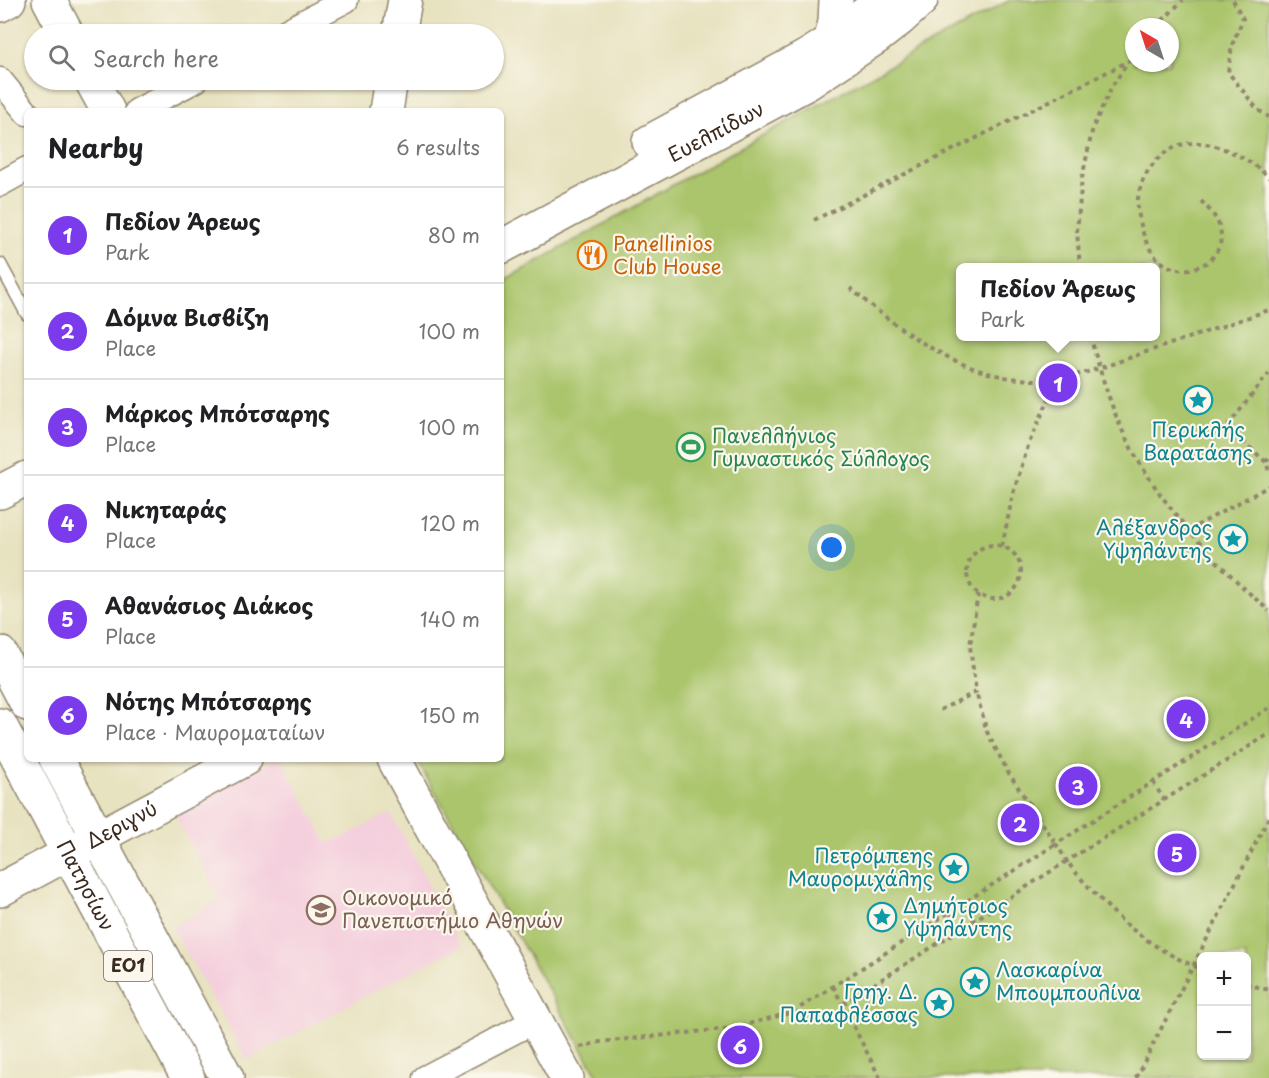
<!DOCTYPE html>
<meta charset="utf-8">
<style>
:root{--surface:#fff;--page:#f2f2f2;--text:#202124;--muted:#757577;--line:#e0e0e0;--accent:#7c3aed}
body{margin:0;font-family:"Playpen Sans",sans-serif;background:var(--page);color:var(--text)}
.controls{position:absolute;right:18px;bottom:18px;display:grid;overflow:hidden;border-radius:9px;box-shadow:0 2px 4px #0004}
.controls button{width:54px;height:54px;display:grid;place-items:center;padding:0;border:0;border-bottom:2px solid var(--line);background:var(--surface);color:var(--text);font:30px sans-serif}
.compass{position:absolute;left:1125px;top:18px;width:54px;height:54px;border-radius:50%;background:var(--surface);box-shadow:0 2px 4px #0004;rotate:321deg}
.you{position:absolute;left:832px;top:548px;width:21px;height:21px;margin:-15px;border:4px solid #fff;border-radius:50%;background:#1a73e8;box-shadow:0 0 0 9px #1a73e833}
.badge{display:grid;place-items:center;width:39px;height:39px;border-radius:50%;background:var(--accent);color:#fff;font-size:20px;font-weight:700}
.pin{position:absolute;translate:-50% -50%;border:3px solid #fff;box-shadow:0 2px 6px #0006}
.popup{position:absolute;left:956px;top:263px;width:204px;height:78px;box-sizing:border-box;display:grid;place-content:center;border-radius:9px;background:var(--surface);filter:drop-shadow(0 2px 4px #0005);font-size:20px;white-space:nowrap;color:var(--muted)}
.popup b{font-size:22px;color:var(--text)}
.popup::after{content:'';position:absolute;left:50%;top:100%;margin-left:-12px;border:12px solid transparent;border-top-color:var(--surface)}
.list{margin:0;padding:0;list-style:none}
h2{display:flex;justify-content:space-between;align-items:center;height:78px;margin:0;padding:0 24px;font-size:26px}
h2 small{font-size:20px;font-weight:400;color:var(--muted)}
.list li{display:grid;grid-template-columns:39px 1fr auto;gap:18px;align-items:center;box-sizing:border-box;height:96px;padding:0 24px;border-top:2px solid var(--line)}
.list b{display:block;font-size:22px;white-space:nowrap}
.list p{margin:0;font-size:20px;white-space:nowrap;color:var(--muted)}
.list em{font-size:20px;font-style:normal;color:var(--muted)}
.icon{flex:none;width:33px;height:33px;fill:none;stroke:currentColor;stroke-width:2;stroke-linecap:round;stroke-linejoin:round}
.map{position:relative;flex:none;width:1269px;height:1078px;overflow:hidden}
.search{position:absolute;background:var(--surface);box-shadow:0 2px 4px #0004;left:24px;top:24px;width:480px;height:66px;display:flex;align-items:center;gap:15px;box-sizing:border-box;padding:0 21px;border-radius:33px;color:var(--muted);font-size:22px}
.panel{position:absolute;background:var(--surface);box-shadow:0 2px 4px #0004;left:24px;top:108px;width:480px;height:654px;border-radius:9px}
.map>svg:first-child{display:block}
.built{fill:#f4cfdd}
.green{fill:#aac56c;stroke:#727845;stroke-width:1.5;fill-rule:evenodd}
.lines{fill:none;stroke-linecap:round;stroke-linejoin:round}
.lane-casing{stroke:#91866e;stroke-width:15}
.street-casing{stroke:#91866e;stroke-width:27}
.secondary-casing{stroke:#91866e;stroke-width:36}
.primary-casing{stroke:#91866e;stroke-width:36}
.path{stroke:#91866e;stroke-width:4;stroke-dasharray:4.5 4.5;stroke-linecap:butt}
.lane{stroke:#fff;stroke-width:12}
.street{stroke:#fff;stroke-width:24}
.secondary{stroke:#fff;stroke-width:33}
.primary{stroke:#fff;stroke-width:33}
.labels{text-anchor:middle;stroke-width:4.5;stroke-linejoin:round;paint-order:stroke}
.shield{fill:#fbf7ec;stroke:#75685c;stroke-width:1.5}
.shield-label{font-size:18px;font-weight:bold;fill:#3b2a1e}
.street-label{font-size:20px;fill:#3b2a1e;stroke:#fbf7ec}
.food-label{font-size:20px;fill:#c56008;stroke:#fbf7ec;text-anchor:start}
.culture-label{font-size:20px;fill:#0d838f;stroke:#fbf7ec;text-anchor:end}
.leisure-label{font-size:20px;fill:#27864d;stroke:#fbf7ec;text-anchor:start}
.education-label{font-size:20px;fill:#785e54;stroke:#fbf7ec;text-anchor:start}
</style>
<div class="map">
<svg width="1269" height="1078" viewBox="0 0 1269 1078">
<rect width="100%" height="100%" fill="#fbf7ec"/>
<filter id="ink" filterUnits="userSpaceOnUse"><feTurbulence type="fractalNoise" baseFrequency=".0167" numOctaves="2"/><feDisplacementMap in="SourceGraphic" scale="12" xChannelSelector="R" yChannelSelector="G"/><feConvolveMatrix kernelMatrix="1 2 1 2 8 2 1 2 1" color-interpolation-filters="sRGB"/></filter>
<filter id="wash" filterUnits="userSpaceOnUse"><feTurbulence type="fractalNoise" baseFrequency=".008" numOctaves="4" result="noise"/><feDisplacementMap in="SourceGraphic" scale="24" xChannelSelector="R" yChannelSelector="G"/><feGaussianBlur stdDeviation="1.35" result="paint"/><feColorMatrix in="noise" values="0 0 0 0 0 0 0 0 0 0 0 0 0 0 0 0 0 1.4 0 .05"/><feComposite in="paint" operator="in"/></filter>
<g filter="url(#wash)">
<rect width="100%" height="100%" fill="#e7e2bf"/>
<path class="built" d="M276,759h5l47,85 63,-31 70,133 -100,52 -114,62 -75,-133 48,-28 -47,-88z"/>
<path class="green" d="M1010,0h259v1078h-670l-183,-319h85v-477l229,-129zM1134,27h36v36h-36zM960,268h196v68h-196zM1202,956h44v100h-44z"/>
</g>
<g filter="url(#ink)">
<g class="lines">
<g class="lane-casing">
<path id="lane" d="M0,264l27,50"/>
</g>
<g class="street-casing">
<path id="street" d="M281,34l65,-34
M0,80l27,33
M137,111l59,-31
M0,184l27,-15
M425,1078l111,-58"/>
</g>
<g class="secondary-casing">
<g id="secondary">
<path d="M49,0l18,34"/>
<path d="M0,5l9,-5"/>
<path d="M399,34l6,-34"/>
<path d="M828,51l7,-29 1,-22"/>
<path d="M91,80l17,31"/>
<path d="M386,111l5,-31"/>
<path d="M649,142l160,-87 22,-14 51,-41"/>
<path id="s1" d="M501,247l307,-164 69,-46 23,-18 21,-19"/>
<path d="M0,492l27,-14"/>
<path d="M394,759l173,319"/>
<path id="s2" d="M0,890l245,-131"/>
</g>
</g>
<g class="primary-casing">
<g id="primary">
<path d="M0,653l27,51"/>
<path id="s3" d="M0,725l188,353"/>
<path d="M56,759l171,319"/>
</g>
</g>
<path class="path" d="M1233,0l10,19 -11,26 -4,27 30,38 11,7
M1156,27l27,-27
M1201,201c6,6 13,13 17,22 19,43 -59,76 -76,6 -3,-11 -6,-24 -3,-36 5,-25 27,-49 53,-50 24,-2 61,17 77,35
M814,220l315,-159
M1080,268l-3,-37 5,-53 11,-51 19,-41 22,-32
M850,288c53,45 116,93 189,92 34,0 69,-15 101,-26 43,-14 86,-29 129,-44
M1090,336c11,37 21,74 39,108 34,64 86,119 140,167
M1269,458l-3,4 3,9
M1266,462l-39,-35 42,-54
M1189,530l80,-44
M967 572a27 27 0 1 1 54 0a27 27 0 1 1-54 0Z
M1002,546l11,-52 16,-51 29,-64
M1269,708l-213,136 11,17 202,-127
M940,710l36,-18 -6,-46 8,-52
M1153,782l11,18
M949,912l11,17
M1246,984l23,6
M833,986l47,92
M843,1004l224,-143 5,7c10,12 21,24 32,35 26,28 62,53 98,66
M580,1047l20,-5 134,-14 59,-16 263,-168 -48,-72 -21,-40 -11,-40
M1136,1078l133,-261"/>
<use href="#lane" class="lane"/>
<use href="#street" class="street"/>
<use href="#secondary" class="secondary"/>
<use href="#primary" class="primary"/>
</g>
</g>
<defs>
<g id="restaurant-ring" transform="scale(1.5)"><circle r="9.5" fill="#fbf7ec" stroke="#e8710a" stroke-width="1.5"/><path d="M-5-6h1v4h1v-4h1v4h1v-4h1v5L-1.5 .5V6h-2V.5L-5-1ZM5-6V6H3V1.5H1.5Q1.5-4 5-6Z" fill="#e8710a"/></g>
<g id="sight-ring" transform="scale(1.5)"><circle r="9.5" fill="#fbf7ec" stroke="#0f9aa8" stroke-width="1.5"/><path d="M0-6L1.8-2.2L6-1.7L2.9 1.2L3.7 5.4L0 3.3L-3.7 5.4L-2.9 1.2L-6-1.7L-1.8-2.2Z" fill="#0f9aa8"/></g>
<g id="stadium-ring" transform="scale(1.5)"><circle r="9.5" fill="#fbf7ec" stroke="#2e9e5b" stroke-width="1.5"/><path d="M0-5a6.5 5 0 1 0 0 10a6.5 5 0 1 0 0-10ZM-3.5-1.8h7v3.6h-7Z" fill="#2e9e5b"/></g>
<g id="university-ring" transform="scale(1.5)"><circle r="9.5" fill="#fbf7ec" stroke="#8d6e63" stroke-width="1.5"/><path d="M0-5L7-2L0 1L-7-2ZM-4 1L0 2.5L4 1V4Q0 6-4 4Z" fill="#8d6e63"/></g>
</defs>
<g fill-rule="evenodd">
<use href="#restaurant-ring" x="592" y="255"/>
<use href="#sight-ring" x="1198" y="400"/>
<use href="#stadium-ring" x="691" y="447"/>
<use href="#sight-ring" x="1233" y="539"/>
<use href="#sight-ring" x="954" y="868"/>
<use href="#university-ring" x="321" y="910"/>
<use href="#sight-ring" x="882" y="917"/>
<use href="#sight-ring" x="975" y="982"/>
<use href="#sight-ring" x="939" y="1003"/>
</g>
<g class="labels">
<rect class="shield" x="104" y="951" width="48" height="30" rx="4.5"/>
<g class="shield-label">
<text x="128" y="972">ΕΟ1</text>
</g>
<g class="street-label">
<text dy="7" stroke="none"><textPath href="#s1" startOffset="244">Ευελπίδων</textPath></text>
<text dy="7" stroke="none"><textPath href="#s2" startOffset="138">Δεριγνύ</textPath></text>
<text dy="7" stroke="none"><textPath href="#s3" startOffset="182">Πατησίων</textPath></text>
</g>
<g class="food-label">
<text x="613" y="251">Panellinios<tspan x="613" dy="23">Club House</tspan></text>
</g>
<g class="culture-label">
<text x="1198" y="437" text-anchor="middle">Περικλής<tspan x="1198" dy="23">Βαρατάσης</tspan></text>
<text x="1212" y="535">Αλέξανδρος<tspan x="1212" dy="23">Υψηλάντης</tspan></text>
<text x="933" y="863">Πετρόμπεης<tspan x="933" dy="23">Μαυρομιχάλης</tspan></text>
<text x="903" y="913" text-anchor="start">Δημήτριος<tspan x="903" dy="23">Υψηλάντης</tspan></text>
<text x="996" y="977" text-anchor="start">Λασκαρίνα<tspan x="996" dy="23">Μπουμπουλίνα</tspan></text>
<text x="918" y="999">Γρηγ. Δ.<tspan x="918" dy="23">Παπαφλέσσας</tspan></text>
</g>
<g class="leisure-label">
<text x="712" y="443">Πανελλήνιος<tspan x="712" dy="23">Γυμναστικός Σύλλογος</tspan></text>
</g>
<g class="education-label">
<text x="342" y="905">Οικονομικό<tspan x="342" dy="23">Πανεπιστήμιο Αθηνών</tspan></text>
</g>
</g>
</svg>
<div class="controls">
<button>+</button>
<button>−</button>
</div>
<svg class="compass" viewBox="-18 -18 36 36"><path d="M0-13l5 13h-10z" fill="#e53935"/><path d="M0 13l5-13h-10z" fill="#757577"/></svg>
<div class="you"></div>
<div class="pin badge" style="left:1058px;top:383px">1</div>
<div class="popup"><b>Πεδίον Άρεως</b>Park</div>
<div class="pin badge" style="left:1020px;top:823px">2</div>
<div class="pin badge" style="left:1078px;top:786px">3</div>
<div class="pin badge" style="left:1186px;top:719px">4</div>
<div class="pin badge" style="left:1177px;top:853px">5</div>
<div class="pin badge" style="left:740px;top:1045px">6</div>
<div class="search"><svg class="icon" aria-label="search" viewBox="0 0 24 24"><circle cx="10" cy="10" r="6"/><path d="M15 15l6 6"/></svg>Search here</div>
<section class="panel">
<h2>Nearby<small>6 results</small></h2>
<ul class="list">
<li><span class="badge">1</span><div><b>Πεδίον Άρεως</b><p>Park</p></div><em>80 m</em></li>
<li><span class="badge">2</span><div><b>Δόμνα Βισβίζη</b><p>Place</p></div><em>100 m</em></li>
<li><span class="badge">3</span><div><b>Μάρκος Μπότσαρης</b><p>Place</p></div><em>100 m</em></li>
<li><span class="badge">4</span><div><b>Νικηταράς</b><p>Place</p></div><em>120 m</em></li>
<li><span class="badge">5</span><div><b>Αθανάσιος Διάκος</b><p>Place</p></div><em>140 m</em></li>
<li><span class="badge">6</span><div><b>Νότης Μπότσαρης</b><p>Place · Μαυροματαίων</p></div><em>150 m</em></li>
</ul>
</section>
</div>
